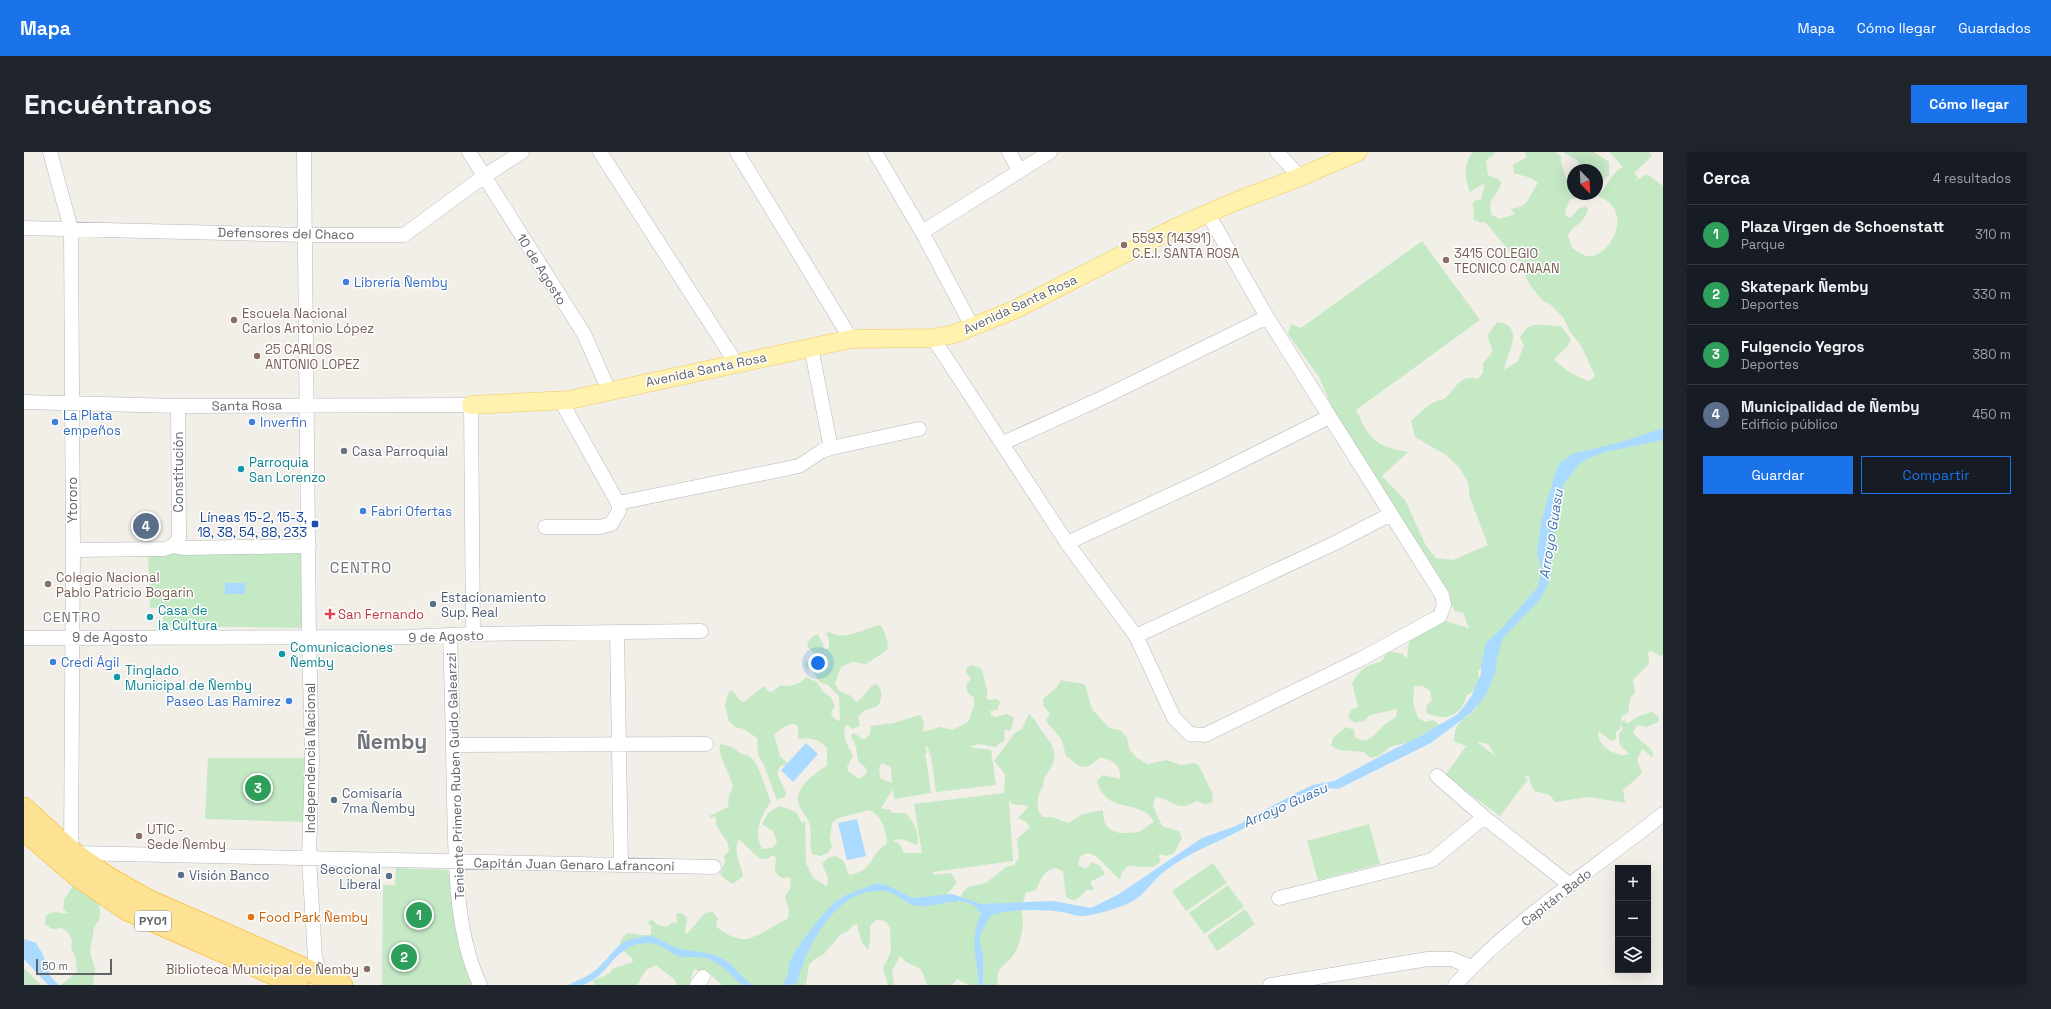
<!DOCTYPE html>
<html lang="es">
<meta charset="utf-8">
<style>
:root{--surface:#171b24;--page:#20242c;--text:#f1f3f6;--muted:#9ea1a6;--line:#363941;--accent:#1a73e8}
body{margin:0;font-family:"Space Grotesk",sans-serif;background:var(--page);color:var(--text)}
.controls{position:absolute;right:12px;bottom:12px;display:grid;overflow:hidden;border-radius:0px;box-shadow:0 4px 16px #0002}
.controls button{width:36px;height:36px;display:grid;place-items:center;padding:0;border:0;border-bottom:1px solid var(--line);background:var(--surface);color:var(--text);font:20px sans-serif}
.compass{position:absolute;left:1543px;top:12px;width:36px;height:36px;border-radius:50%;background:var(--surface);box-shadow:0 4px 16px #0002;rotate:156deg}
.scale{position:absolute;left:12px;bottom:10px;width:76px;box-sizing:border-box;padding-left:4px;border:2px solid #5f6368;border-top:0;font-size:11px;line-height:14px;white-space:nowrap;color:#5f6368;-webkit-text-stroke:3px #fff;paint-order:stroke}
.you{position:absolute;left:794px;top:511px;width:14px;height:14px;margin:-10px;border:3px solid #fff;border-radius:50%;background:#1a73e8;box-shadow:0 0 0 6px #1a73e833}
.badge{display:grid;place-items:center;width:26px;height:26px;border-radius:50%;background:var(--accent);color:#fff;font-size:13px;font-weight:700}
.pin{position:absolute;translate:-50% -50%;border:2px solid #fff;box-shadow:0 1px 4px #0006}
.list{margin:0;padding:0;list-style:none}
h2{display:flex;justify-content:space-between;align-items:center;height:52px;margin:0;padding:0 16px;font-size:17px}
h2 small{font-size:13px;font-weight:400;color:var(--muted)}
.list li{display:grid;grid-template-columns:26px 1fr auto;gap:12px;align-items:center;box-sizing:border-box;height:60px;padding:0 16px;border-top:1px solid var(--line)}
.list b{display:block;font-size:15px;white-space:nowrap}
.list p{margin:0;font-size:13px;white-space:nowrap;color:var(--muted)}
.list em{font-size:13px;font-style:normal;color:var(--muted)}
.actions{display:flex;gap:8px;padding:12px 16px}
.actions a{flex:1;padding:9px 0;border:1px solid var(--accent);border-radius:0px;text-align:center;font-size:14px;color:var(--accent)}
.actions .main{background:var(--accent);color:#fff}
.icon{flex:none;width:22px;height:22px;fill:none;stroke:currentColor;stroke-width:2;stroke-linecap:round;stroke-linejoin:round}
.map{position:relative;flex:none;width:1639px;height:833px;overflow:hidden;border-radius:0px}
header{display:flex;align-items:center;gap:24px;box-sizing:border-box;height:56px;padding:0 20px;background:var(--accent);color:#fff}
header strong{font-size:19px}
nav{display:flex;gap:22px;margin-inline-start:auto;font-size:14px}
.intro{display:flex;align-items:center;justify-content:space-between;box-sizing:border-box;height:96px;padding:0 24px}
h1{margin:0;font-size:28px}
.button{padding:10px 18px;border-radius:0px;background:var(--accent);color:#fff;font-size:14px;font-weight:700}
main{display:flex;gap:24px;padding:0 24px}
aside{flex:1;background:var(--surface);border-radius:0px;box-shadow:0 4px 16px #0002}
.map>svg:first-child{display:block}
.green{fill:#c5e8c5;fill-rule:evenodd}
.water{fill:#aadaff}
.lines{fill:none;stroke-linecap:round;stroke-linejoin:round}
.minor-casing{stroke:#b5b8bc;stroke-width:15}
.major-casing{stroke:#f2c960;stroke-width:19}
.highway-casing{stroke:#f9ab00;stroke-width:22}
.minor{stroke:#fff;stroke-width:14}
.major{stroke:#fff2af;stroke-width:18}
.highway{stroke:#fde293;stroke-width:21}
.education-dot{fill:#8d6e63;stroke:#fff;stroke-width:1.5}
.shop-dot{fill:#3f7fe0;stroke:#fff;stroke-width:1.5}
.worship-dot{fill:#6b7280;stroke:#fff;stroke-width:1.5}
.culture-dot{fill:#0f9aa8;stroke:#fff;stroke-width:1.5}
.transit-dot{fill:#1a4fb4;stroke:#fff;stroke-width:1.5}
.service-dot{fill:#5c6f8a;stroke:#fff;stroke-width:1.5}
.health-dot{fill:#e0444e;stroke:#fff;stroke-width:1.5}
.food-dot{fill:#e8710a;stroke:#fff;stroke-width:1.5}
.labels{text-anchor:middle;stroke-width:3;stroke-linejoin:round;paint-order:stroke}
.shield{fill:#fff;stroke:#8f9295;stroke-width:1}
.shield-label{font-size:12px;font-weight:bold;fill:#5f6368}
.street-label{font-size:13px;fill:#5f6368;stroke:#fff}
.education-label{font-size:13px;fill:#785e54;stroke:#fff;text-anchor:start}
.shop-label{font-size:13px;fill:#366cbe;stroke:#fff;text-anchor:start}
.worship-label{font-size:13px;fill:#5b616d;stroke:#fff;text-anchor:start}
.culture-label{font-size:13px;fill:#0d838f;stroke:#fff;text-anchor:start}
.transit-label{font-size:13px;fill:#164399;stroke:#fff;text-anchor:end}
.service-label{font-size:13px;fill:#4e5e75;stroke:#fff;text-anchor:start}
.health-label{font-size:13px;fill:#be3a42;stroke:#fff;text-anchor:start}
.food-label{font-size:13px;fill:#c56008;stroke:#fff;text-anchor:start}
.water-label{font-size:14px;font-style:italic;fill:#4174aa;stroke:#fff}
.neighbourhood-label{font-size:14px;letter-spacing:1px;fill:#70757a;stroke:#fff}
.quarter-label{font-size:15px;letter-spacing:1px;fill:#70757a;stroke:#fff}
.town-label{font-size:21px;font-weight:bold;fill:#70757a;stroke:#fff}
</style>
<header>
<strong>Mapa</strong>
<nav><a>Mapa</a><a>Cómo llegar</a><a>Guardados</a></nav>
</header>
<div class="intro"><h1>Encuéntranos</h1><a class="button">Cómo llegar</a></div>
<main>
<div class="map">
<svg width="1639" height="833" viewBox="0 0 1639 833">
<rect width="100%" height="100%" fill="#f1efe8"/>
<path class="green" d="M1449,0h21l1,2 -9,6 2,15 12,5 1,4c-4,14 -15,13 -9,31l8,4 15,-5 -4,-5 9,-2 6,-4 12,-20 -7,-5 -17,-5 -1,-8 14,-8 -2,-5h30l6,4v8l7,19 5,2v9h14l-4,4 -13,1 -5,13 1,4 4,2 8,-9 8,-3 2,4c-5,15 -16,15 -20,26l4,12c5,3 14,10 20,8 15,-3 28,-24 25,-39 -1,-11 -12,-19 -21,-21 11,-6 14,-23 27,-29l-14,-15h40l3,4 -18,17 4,4 -3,4 12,-7 16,12v468l-3,2 -8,-5 -4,1 1,12 -16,16 2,13 -5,5 -2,15 -6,3 -2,13 -4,3v7l-5,2 -11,-9 -2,-1c-1,15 16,25 30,24l-1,-4c-7,-3 -9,-10 -8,-18l4,-3 -2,-7 4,-5v5h3l11,-7 13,-4 7,5 -1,5 -12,5 -9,-2 -4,8c6,8 15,11 20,20l-1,4 -10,-8 -5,11 5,12 -6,7 -13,11 2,13 -36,-6 -34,5 -5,-7 -16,-4 -6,-16 -4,2 4,2 -28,37 -55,-40 21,-30 -12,-5c1,-27 16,-20 23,-35 5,-12 5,-28 8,-41l-7,6 2,16 -14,9c-1,11 -12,22 -24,21 -5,0 -11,-2 -16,-4l1,-8 5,-5 -2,-9 -7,-5h-9l-1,17 5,15 7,4 8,-2 7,5 -30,17 -18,4 -13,10 -9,2 -6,-6 -25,-2 -8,-4 2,-8 13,-11 8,3 1,8c14,6 18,-2 27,-11 4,-4 9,-7 14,-10l1,-8 -27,6 -6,6 -9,2 -7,-5 3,-8 7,-3 -6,-24c4,-6 9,-14 16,-17 11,-6 13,1 19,-15l16,3 4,6 2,-19 36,-20 24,7 -6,-15 -8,-2 -110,-174 -26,-60 -31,-43 3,-10 10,4 121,-87 58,79 -124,90c14,30 19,36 52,42l-26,24 23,24 21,46 10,12 17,2 35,-15 -18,-47 -2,-16 -9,-15 -13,-12 -31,-18 -4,-16c8,-7 15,-15 25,-20 3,-1 7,-1 9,-3 13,-10 13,-24 33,-19l5,-7v-8l10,-13 -6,-15 10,-14c30,3 9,33 7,48l14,-9 6,-16 -4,-7c9,-20 23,-11 41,-12l10,13 -4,8 -13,12c8,9 23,19 35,22l6,-5 -14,-31 -11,-13 -7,-15 -12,-12 -8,-4 -11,-13 -8,-14 -2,-12 -6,-3 -31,-37 -4,1 -8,-4 1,-11 -2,-3 4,-5h5l4,-17 -15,9c-5,-13 -7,-28 3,-40zM1455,590l9,2 8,12 -18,-13z
M1539,0h31l15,10v13l-7,6 -5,1v-12h-14l-6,-10z
M277,396l1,80 -139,-2v-18h-13l-2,-59z
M857,473c3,8 9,17 6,25l-21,14 -13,-2 -12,5 -6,16 4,8 12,5 5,6c9,-4 11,-14 19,-18 9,4 7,15 3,22 -9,4 -15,2 -20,12l2,8 -8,3 -6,-5c-5,15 2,20 7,32l-6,11 1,4 11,8 7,-5 1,-5 -9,-8 -2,-14 -5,-11 3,-3 10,7 6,-6 1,-8 23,-3 26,-8 4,7 -1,10 17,-5 12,3 16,-8 6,-16v-8l-6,-5 -2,-8 5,-6 -5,-7 1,-6 1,2 2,-3c14,2 12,5 15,17 1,7 4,10 1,16l3,2 8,-1 3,3 -3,8 -7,1 1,4 5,2 11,-3 7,4 -3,12h-7l1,10 -10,7 -16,-3 -10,3 22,3 5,35 -60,7 -5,-36 -4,-10 -2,2 2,3 -2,6 1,1 5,35 -37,6 -1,-10 -12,19 3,1h5l3,4h14c8,11 14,18 11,32l-16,-6 -8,1 7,5 4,8h18l-8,-49 90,-11 1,-19 -11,-13 21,-28 7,-4 7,-15c7,6 9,12 15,20 14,18 14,25 0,44 0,8 -2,9 -5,16 -2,5 -1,11 -1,17l5,6h9l16,6 15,-9 20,-4c0,18 8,24 26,23 4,-1 9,0 12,-2 5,-3 8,-7 13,-9 -13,-25 -48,-6 -57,-41l6,-6 17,4c1,-14 -6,-18 -19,-22l-14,10 -8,-1 -13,-10 -4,-16 -16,-19 4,-8 -6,-6 -1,-8 14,-12 4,-7c9,3 16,1 24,5l7,24 17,19 11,2 7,7 2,12 8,9 11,6 19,-4 13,5 15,-2 4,3 14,29 -1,8 -8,1 -7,-3c-4,1 -9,5 -13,5 -10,1 -19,-9 -29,-9l-2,9 9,20 17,5 3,7 -8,15 -7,3 -8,-2 1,8 -7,5 -25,-1 -6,6 -2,8 -24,-24 -8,-3 -8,3 -2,9 8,4 6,-7 8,4 5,8 -15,8 4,8h-8l-5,6 -7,5 -8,-4 -3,-26 -8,-3c-13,3 -13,12 -20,23l-9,1 -2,8 -5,6c8,10 2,38 -5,48 -8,13 -20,12 -16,31h-29l-12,-6 -5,6h-25l-6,-16 -15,-7 -6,-6 -8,15 2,14h-6l-5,-17 8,-16 -1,-25 -5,-6 -9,-1 -6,6v16l-2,8 -7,-9 -4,-17 -4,1 -5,6 -8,4 -16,19 -9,5 -6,6 -3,20h-84l-12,-11 -16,-5 -5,16h-13l-1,-5 -19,-15 -10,5 -9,15h-43l-1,-4 17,-8 2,-4 21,-7 -1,-4 -13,-11c7,-25 17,-7 32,-13v-8l-3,-3 3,-4 7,6 8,2 7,-5 4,1 -1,-9 5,-1 6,5 -2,13 2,3 17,-20 8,-3 6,7 -2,8c6,7 22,15 32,13 8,-2 32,-16 40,-21l1,-9 -4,-12 5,-9 1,-9 -4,-2 -4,1c-12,-5 -7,-13 -7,-21l-4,-2 -3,3 -9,1 -21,-20c-7,11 2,25 4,37l-10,8 -7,-4 -6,-6 5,-13 -1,-4 5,-7c0,-10 -8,-15 -12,-24 -1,-3 -1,-7 -2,-10l-4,2 -2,-2 19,-9 1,-12 4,-8c-2,-12 -16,-32 -13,-43 11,2 12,3 20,9 3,2 6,1 9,3 9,5 18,36 22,46 -10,12 -19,33 -8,47l9,-1 5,-6 -4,-11 -11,-7 6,-11 11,-7 17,6 6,11 3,-2 1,42 7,15 14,8 1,-8 -6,-14 6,-6 7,-2 8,4 6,15c27,-5 19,-20 38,-31 0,-13 -6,-29 -18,-34l-31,8 -6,5 -2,16 2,8 -4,6 -8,3 -8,-2c-3,-10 0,-18 -2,-28 -1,-8 -8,-13 -11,-21 -7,-16 17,-32 28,-40v-17c-8,-9 -17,-11 -29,-9v-12l-3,-3c-7,-1 -15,6 -21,10l6,22 8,8 -8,2 -3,7 9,20 -1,4 -8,3 -13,-35 -6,-10 -1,-17 -13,-9 -9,-2 -6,-6 -4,-16 3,-11 2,-3h3l6,9 5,2 20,-16 4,5 4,1 9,-7c6,3 20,-1 25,-8l11,5 7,11 7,4 4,9 -4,7c2,5 4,7 9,8l-1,-25 -12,-12c-9,0 -9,-5 -13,-11 -2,-3 -6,-4 -9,-6v-4l8,-3 3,-5 -9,-9c1,-5 5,-10 11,-12l7,15 4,-1v-8l-3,-7 4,-1c14,11 37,-6 51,-7zM858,611l9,4 1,16 -12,-5 -1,-10zM985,648l3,4 17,2 -11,12 7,3 5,6 -13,12 2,19 -5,7 -8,2 -20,16 -18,4 -6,6 -2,9 -14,-7 11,-12 -6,-10 -18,2v-3l80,-11z
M184,606h104l-4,64 -103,-3z
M1345,672l11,40 -62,16 -11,-39z
M1189,711l14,20 -41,28 -14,-20z
M372,716l52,2c6,38 8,80 24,115h-90l1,-100h12z
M1204,733l16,22 -40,27 -15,-21z
M49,734l16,5 10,13 1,8 -1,8 -5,7 -4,25 5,16 -2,17h-32l16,-13 -2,-17 -4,-7 1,-8 -4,-8 -7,-4 -9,1 -7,-5 1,-9 8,-3 15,2 -6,-5 1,-9z
M1221,757l10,15 -38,27 -10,-15z
M0,816l17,17h-17z"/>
<path class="water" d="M1639,276v12l-58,12 -18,7 -8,5 -16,21 -12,62 -1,31 -3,9 -6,11 -38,40 -6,20 -2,15 -8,20 -15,19 -41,31 -93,46c-27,-6 -73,28 -97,41 -25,13 -51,22 -75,40 -13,9 -20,24 -35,32 -11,6 -41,15 -53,14 -5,-1 -10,-3 -15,-4 -24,-3 -48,-3 -72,3l-7,12 -4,10v7l3,11v30h-4c-2,-30 -10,-42 2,-72 -3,-3 -7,-8 -12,-10 -15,-6 -36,5 -52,3 -12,-2 -20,-14 -33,-15 -47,-5 -78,55 -87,93l-14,1 5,-11 1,-10 6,-13 23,-31 16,-17 10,-7 33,-13 12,3 23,12 40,-4 29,10 72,-3 38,7 28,-14 83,-56 34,-12 62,-34 15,-7 21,-4 56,-30 27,-13 41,-24 13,-17 10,-23v-9l5,-22 17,-16 35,-40 3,-18 -4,-16 4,-31 15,-51 4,-8 12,-9 46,-11z
M201,431h20v11h-20z
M782,591l12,11 -25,28 -12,-12z
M833,667l9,37 -19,4 -9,-37z
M626,784c11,2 18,10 28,12 18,5 35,3 50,14 9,7 15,17 25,23h-11c-11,-10 -21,-22 -36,-27 -9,-2 -19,0 -28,-2 -11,-4 -17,-13 -30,-13 -33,-1 -39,34 -65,42 -4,0 -10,0 -15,0 10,-5 22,-9 30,-17 22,-21 18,-29 52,-32z
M0,787l12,4 6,10 9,24 8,8h-11l-24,-26z"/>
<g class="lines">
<g class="minor-casing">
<path id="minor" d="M26,0l21,77 2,321 -2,301
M280,0l5,485 3,121 -3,101 6,98 3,10 7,10
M445,0l115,182 25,57
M576,0l136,211
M713,0l114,187
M851,0l47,80 51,96
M985,0l10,18
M1253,0l23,25
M0,76l280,7h100l79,-58 39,-25
M898,80l128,-80
M909,186l134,205 69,93 38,82 16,16 15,1 156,-76 79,-43 4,-12 -2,-9 -175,-278 -59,-103
M787,195l20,101
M0,250l154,4 293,-1 2,229
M979,291l99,-45 165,-81
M594,351l181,-37 23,-15 9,-3 88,-19
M521,375h55l11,-3 8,-13 -1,-8 -57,-102
M1043,391l146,-68 116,-58
M149,394l12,2 124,-2
M49,398l91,-1c7,-1 11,-4 15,-11l-1,-132
M593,480l4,233
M426,484c2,54 3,109 4,164 2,61 0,129 26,185
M1112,484l199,-93 56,-29
M0,486l382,-1 67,-3 228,-3
M429,593l253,-1
M1413,624l47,41 86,68
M51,701l639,14
M1255,746l153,-38 52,-43
M673,833l6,-8
M1246,833l158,-26h24l19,8
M1431,833c59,-65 139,-116 208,-171"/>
</g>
<g class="major-casing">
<path id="major" d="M447,253l98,-5 282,-61 82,-1 21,-4 60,-24 163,-83 57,-25 66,-25 58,-25"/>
</g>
<g class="highway-casing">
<path id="highway" d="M0,656l47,43 35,25 40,23 196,86
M0,678l52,45 51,35 171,75"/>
</g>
<use href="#minor" class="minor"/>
<use href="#major" class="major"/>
<use href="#highway" class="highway"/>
</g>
<g class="education-dot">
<circle cx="1100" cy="93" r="4"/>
<circle cx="1422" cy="108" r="4"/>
<circle cx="210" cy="168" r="4"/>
<circle cx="233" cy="204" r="4"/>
<circle cx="24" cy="432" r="4"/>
<circle cx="115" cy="684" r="4"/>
<circle cx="343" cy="817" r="4"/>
</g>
<g class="shop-dot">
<circle cx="322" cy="130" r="4"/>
<circle cx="31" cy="270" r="4"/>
<circle cx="228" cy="270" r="4"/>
<circle cx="339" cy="359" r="4"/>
<circle cx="29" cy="510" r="4"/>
<circle cx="265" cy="549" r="4"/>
</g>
<circle class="worship-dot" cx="320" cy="299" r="4"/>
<g class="culture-dot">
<circle cx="217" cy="317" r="4"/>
<circle cx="126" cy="465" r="4"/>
<circle cx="258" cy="502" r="4"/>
<circle cx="93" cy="525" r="4"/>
</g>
<rect class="transit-dot" x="287" y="368" width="8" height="8" rx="2"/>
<g class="service-dot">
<circle cx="409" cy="452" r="4"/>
<circle cx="310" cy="648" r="4"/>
<circle cx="157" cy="723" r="4"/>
<circle cx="365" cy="724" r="4"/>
</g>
<path class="health-dot" d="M304 456h4v4h4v4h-4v4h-4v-4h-4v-4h4z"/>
<circle class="food-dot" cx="227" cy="765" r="4"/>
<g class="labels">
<rect class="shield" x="111" y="759" width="36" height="20" rx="3"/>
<g class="shield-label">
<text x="129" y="773">PY01</text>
</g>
<g class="street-label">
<text transform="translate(262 81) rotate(1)" y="5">Defensores del Chaco</text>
<text transform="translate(518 117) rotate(58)" y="5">10 de Agosto</text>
<text transform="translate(996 152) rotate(-25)" y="5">Avenida Santa Rosa</text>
<text transform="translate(682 217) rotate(-12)" y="5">Avenida Santa Rosa</text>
<text transform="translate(223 253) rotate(-1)" y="5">Santa Rosa</text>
<text transform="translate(154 320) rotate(-90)" y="5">Constitución</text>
<text transform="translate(48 348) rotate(-90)" y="5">Ytororo</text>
<text transform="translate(422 484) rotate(-2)" y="5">9 de Agosto</text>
<text x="86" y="490">9 de Agosto</text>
<text transform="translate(286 606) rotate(-90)" y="5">Independencia Nacional</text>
<text transform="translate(431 624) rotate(-92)" y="5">Teniente Primero Ruben Guido Galearzzi</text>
<text transform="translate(550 712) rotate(1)" y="5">Capitán Juan Genaro Lafranconi</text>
<text transform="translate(1532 745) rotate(-38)" y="5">Capitán Bado</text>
</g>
<g class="education-label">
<text x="1108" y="91">5593 (14391)<tspan x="1108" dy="15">C.E.I. SANTA ROSA</tspan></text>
<text x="1430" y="106">3415 COLEGIO<tspan x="1430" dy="15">TECNICO CANAAN</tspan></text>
<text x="218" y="166">Escuela Nacional<tspan x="218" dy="15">Carlos Antonio López</tspan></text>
<text x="241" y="202">25 CARLOS<tspan x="241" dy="15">ANTONIO LOPEZ</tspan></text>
<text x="32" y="430">Colegio Nacional<tspan x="32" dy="15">Pablo Patricio Bogarin</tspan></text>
<text x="123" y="682">UTIC -<tspan x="123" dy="15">Sede Ñemby</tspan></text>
<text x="335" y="822" text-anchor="end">Biblioteca Municipal de Ñemby</text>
</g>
<g class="shop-label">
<text x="330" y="135">Librería Ñemby</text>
<text x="39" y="268">La Plata<tspan x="39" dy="15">empeños</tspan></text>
<text x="236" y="275">Inverfin</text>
<text x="347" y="364">Fabri Ofertas</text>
<text x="37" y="515">Credi Ágil</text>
<text x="257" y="554" text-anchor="end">Paseo Las Ramirez</text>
</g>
<g class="worship-label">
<text x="328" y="304">Casa Parroquial</text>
</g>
<g class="culture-label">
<text x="225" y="315">Parroquia<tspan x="225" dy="15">San Lorenzo</tspan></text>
<text x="134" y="463">Casa de<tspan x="134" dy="15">la Cultura</tspan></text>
<text x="266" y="500">Comunicaciones<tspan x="266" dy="15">Ñemby</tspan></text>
<text x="101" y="523">Tinglado<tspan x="101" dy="15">Municipal de Ñemby</tspan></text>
</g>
<g class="transit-label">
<text x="283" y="370">Líneas 15-2, 15-3,<tspan x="283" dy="15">18, 38, 54, 88, 233</tspan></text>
</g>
<g class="service-label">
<text x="417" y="450">Estacionamiento<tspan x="417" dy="15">Sup. Real</tspan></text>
<text x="318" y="646">Comisaría<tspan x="318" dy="15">7ma Ñemby</tspan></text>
<text x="357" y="722" text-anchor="end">Seccional<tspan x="357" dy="15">Liberal</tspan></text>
<text x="165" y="728">Visión Banco</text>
</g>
<g class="health-label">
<text x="314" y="467">San Fernando</text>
</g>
<g class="food-label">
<text x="235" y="770">Food Park Ñemby</text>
</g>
<g class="water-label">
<text transform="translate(1527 382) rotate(-81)" y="5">Arroyo Guasu</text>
<text transform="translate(1261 653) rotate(-24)" y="5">Arroyo Guasu</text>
</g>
<g class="neighbourhood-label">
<text x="48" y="470">CENTRO</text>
</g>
<g class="quarter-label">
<text x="337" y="421">CENTRO</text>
</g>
<g class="town-label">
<text x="368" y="597">Ñemby</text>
</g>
</g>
</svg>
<div class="controls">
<button>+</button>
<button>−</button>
<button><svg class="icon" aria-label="layers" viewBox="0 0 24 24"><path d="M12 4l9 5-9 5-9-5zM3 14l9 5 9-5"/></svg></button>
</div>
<svg class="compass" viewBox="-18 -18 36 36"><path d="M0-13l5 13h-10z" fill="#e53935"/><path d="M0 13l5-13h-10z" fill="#9ea1a6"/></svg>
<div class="scale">50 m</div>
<div class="you"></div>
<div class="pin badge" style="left:395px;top:763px;background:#2e9e5b">1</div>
<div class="pin badge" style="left:380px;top:805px;background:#2e9e5b">2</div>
<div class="pin badge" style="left:234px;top:636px;background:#2e9e5b">3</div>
<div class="pin badge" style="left:122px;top:374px;background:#5c6f8a">4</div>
</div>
<aside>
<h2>Cerca<small>4 resultados</small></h2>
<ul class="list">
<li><span class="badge" style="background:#2e9e5b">1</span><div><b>Plaza Virgen de Schoenstatt</b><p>Parque</p></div><em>310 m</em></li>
<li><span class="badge" style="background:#2e9e5b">2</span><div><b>Skatepark Ñemby</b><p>Deportes</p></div><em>330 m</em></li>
<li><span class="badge" style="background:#2e9e5b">3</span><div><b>Fulgencio Yegros</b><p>Deportes</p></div><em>380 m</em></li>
<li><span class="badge" style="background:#5c6f8a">4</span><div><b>Municipalidad de Ñemby</b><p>Edificio público</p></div><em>450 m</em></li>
</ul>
<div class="actions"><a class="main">Guardar</a><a>Compartir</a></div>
</aside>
</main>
